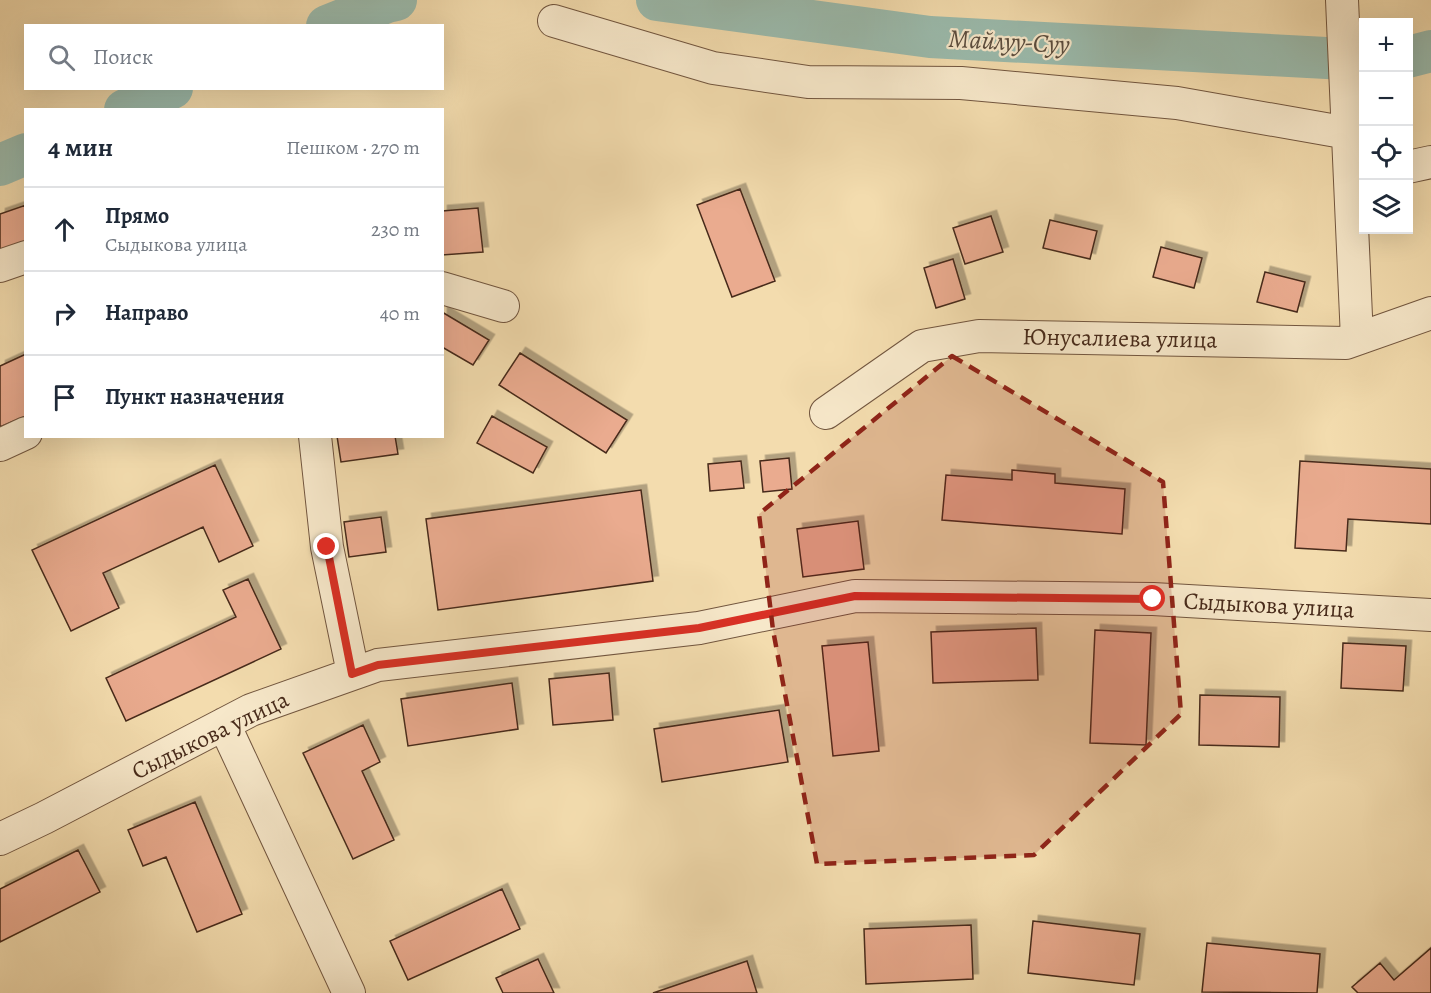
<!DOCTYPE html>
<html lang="ru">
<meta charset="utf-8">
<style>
:root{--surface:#fff;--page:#f2f2f3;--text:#1f2937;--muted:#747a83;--line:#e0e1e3}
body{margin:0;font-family:Alegreya,serif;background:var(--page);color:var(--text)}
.controls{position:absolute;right:18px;top:18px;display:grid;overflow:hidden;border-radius:0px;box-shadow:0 6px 24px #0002}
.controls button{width:54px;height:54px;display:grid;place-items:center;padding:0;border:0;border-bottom:2px solid var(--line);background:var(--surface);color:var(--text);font:30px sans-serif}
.stop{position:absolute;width:18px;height:18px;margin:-14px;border:4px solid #d93025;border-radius:50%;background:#fff}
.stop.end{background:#d93025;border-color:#fff;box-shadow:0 2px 6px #0008}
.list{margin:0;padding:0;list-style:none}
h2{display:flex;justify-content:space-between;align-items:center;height:78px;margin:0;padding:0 24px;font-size:26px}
h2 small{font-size:20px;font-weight:400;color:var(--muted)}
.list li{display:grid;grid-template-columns:39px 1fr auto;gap:18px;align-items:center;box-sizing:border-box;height:84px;padding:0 24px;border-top:2px solid var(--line)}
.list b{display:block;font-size:22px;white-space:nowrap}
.list p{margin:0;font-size:20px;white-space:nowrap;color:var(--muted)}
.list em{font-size:20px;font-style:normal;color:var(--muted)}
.icon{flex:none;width:33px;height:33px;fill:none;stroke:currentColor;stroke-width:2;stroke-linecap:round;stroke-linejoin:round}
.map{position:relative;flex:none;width:1431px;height:993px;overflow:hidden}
.search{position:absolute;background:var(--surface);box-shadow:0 6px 24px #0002;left:24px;top:24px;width:420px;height:66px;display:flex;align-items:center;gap:15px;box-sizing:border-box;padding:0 21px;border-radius:0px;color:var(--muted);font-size:22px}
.panel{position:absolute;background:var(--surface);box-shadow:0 6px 24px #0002;left:24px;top:108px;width:420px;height:330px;border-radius:0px}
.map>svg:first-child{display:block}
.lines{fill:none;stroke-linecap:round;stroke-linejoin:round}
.river{stroke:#9bbbad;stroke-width:42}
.building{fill:#eaab8f;stroke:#472a1a;stroke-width:1.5;filter:url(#shadow)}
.minor-casing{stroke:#72563f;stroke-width:34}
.minor{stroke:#f7e8ca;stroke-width:32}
.route{stroke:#d93025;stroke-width:8}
.marked{fill:#8f2418;fill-opacity:0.2;stroke:#8f2418;stroke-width:4.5;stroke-dasharray:12 8;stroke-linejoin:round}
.labels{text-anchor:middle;stroke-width:4.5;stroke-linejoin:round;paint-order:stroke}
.street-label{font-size:24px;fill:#472a1a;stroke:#f7e8ca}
.water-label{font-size:26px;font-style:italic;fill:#5c4e3f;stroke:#f7e8ca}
</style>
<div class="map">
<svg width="1431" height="993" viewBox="0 0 1431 993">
<defs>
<filter id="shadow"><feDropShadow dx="5.5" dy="-5.5" stdDeviation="0" flood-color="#0004"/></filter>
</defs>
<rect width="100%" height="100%" fill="#f3dcae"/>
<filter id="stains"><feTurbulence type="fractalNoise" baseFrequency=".00333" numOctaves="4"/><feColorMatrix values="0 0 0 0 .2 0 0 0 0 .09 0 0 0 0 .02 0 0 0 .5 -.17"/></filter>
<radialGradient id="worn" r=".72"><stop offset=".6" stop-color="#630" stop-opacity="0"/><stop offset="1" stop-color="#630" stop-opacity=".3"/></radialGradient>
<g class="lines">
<path class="river" d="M657,0l273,37 434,23
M327,26l60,-24 9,-2
M1408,57l23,-6
M125,110l47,-22
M0,165l26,-11"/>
</g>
<path class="building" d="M740,189l35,92 -43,16 -35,-92z
M26,205v36l-26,9v-36z
M478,208l5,44 -41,3v-44z
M991,216l12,36 -38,12 -12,-36z
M1050,220l47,11 -7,28 -47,-11z
M1161,247l41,11 -8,30 -41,-11z
M953,259l12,40 -29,9 -12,-40z
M1265,272l40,10 -8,30 -40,-10z
M442,312l47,28 -16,25 -31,-18z
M520,353l107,67 -21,33 -107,-68z
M26,354v62l-26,11v-61z
M492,416l55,31 -14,26 -56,-30z
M337,436h58l3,18 -57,8z
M789,458l3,31 -29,3 -3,-31z
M741,461l3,27 -34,3 -2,-27z
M1300,461l131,8v55l-83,-5 -2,32 -51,-3z
M215,465l38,81 -34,16 -16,-35 -100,46 16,35 -48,23 -39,-81z
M1012,470l43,4v9l70,6 -3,45 -180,-14 4,-45 66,5z
M641,490l12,91 -215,29 -12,-91z
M381,517l5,35 -37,5 -5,-35z
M858,521l6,48 -61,8 -6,-48z
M248,579l33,70 -155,72 -20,-43 130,-61 -13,-27z
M1036,628l2,52 -105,3 -2,-51z
M1095,630l56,3 -5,112 -56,-2z
M868,642l11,109 -46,5 -11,-110z
M1343,643l63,3 -3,45 -62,-3z
M609,673l4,47 -60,5 -4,-46z
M512,683l6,46 -110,17 -7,-47z
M1200,695l80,2 -1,50 -80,-2z
M779,710l9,52 -126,20 -8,-53z
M363,725l17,37 -18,9 32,69 -41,19 -50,-106z
M195,802l47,112 -45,18 -31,-75 -23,9 -15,-36z
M78,850l22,42 -100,50v-53z
M502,889l18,40 -112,51 -18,-39z
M1033,921l107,13 -6,51 -106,-12z
M971,925l2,54 -107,5 -2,-55z
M1207,943l113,11 -3,39 -115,-1z
M1431,948v45h-73l-6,-6 28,-24 14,17z
M538,959l16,34h-51l-7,-15z
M747,961l10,32h-104z"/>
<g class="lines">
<g class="minor-casing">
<path id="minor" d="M1342,0l15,339
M554,21l159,47 95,14 153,1 216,20 171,30
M1408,167l23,-5
M0,266l26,-9
M442,288l61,18
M826,413l96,-67 57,-10 367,7 85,-30
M315,436l12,111 26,126
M0,445l26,-12
M224,724l125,269
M0,839l44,-21 207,-108 127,-45 321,-37 156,-32 298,3 278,16"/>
</g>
<use href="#minor" class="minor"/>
</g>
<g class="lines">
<path class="route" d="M327,547l25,127 26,-9 321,-37 156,-32 298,3"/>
</g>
<path class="marked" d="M952,356l211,126 18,232 -147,141 -217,9 -44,-234 -14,-116z"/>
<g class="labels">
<g class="street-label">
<text transform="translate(1120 338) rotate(1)" y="8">Юнусалиева улица</text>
<text transform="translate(1269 605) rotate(3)" y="8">Сыдыкова улица</text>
<text transform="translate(210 735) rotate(-26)" y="8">Сыдыкова улица</text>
</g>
<g class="water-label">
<text transform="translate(1009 41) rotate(3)" y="9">Майлуу-Суу</text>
</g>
</g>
<rect width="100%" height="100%" filter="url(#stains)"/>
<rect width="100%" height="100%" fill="url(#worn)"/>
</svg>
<div class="controls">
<button>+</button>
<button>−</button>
<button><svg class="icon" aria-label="locate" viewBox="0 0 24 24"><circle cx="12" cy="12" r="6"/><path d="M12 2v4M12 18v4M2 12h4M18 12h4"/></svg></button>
<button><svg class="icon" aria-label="layers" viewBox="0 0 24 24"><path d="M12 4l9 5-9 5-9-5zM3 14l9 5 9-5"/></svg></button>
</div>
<div class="stop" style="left:1153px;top:599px"></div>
<div class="stop end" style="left:327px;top:547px"></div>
<div class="search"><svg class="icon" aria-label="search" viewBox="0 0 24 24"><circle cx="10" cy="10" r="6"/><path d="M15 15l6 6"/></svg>Поиск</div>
<section class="panel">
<h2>4 мин<small>Пешком · 270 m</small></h2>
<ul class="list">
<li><svg class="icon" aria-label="ahead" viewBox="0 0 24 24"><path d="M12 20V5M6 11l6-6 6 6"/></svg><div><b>Прямо</b><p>Сыдыкова улица</p></div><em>230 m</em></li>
<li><svg class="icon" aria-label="right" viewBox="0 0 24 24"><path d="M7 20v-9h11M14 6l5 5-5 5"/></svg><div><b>Направо</b></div><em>40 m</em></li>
<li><svg class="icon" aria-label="arrive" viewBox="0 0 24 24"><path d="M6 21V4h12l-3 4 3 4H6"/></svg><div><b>Пункт назначения</b></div></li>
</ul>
</section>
</div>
